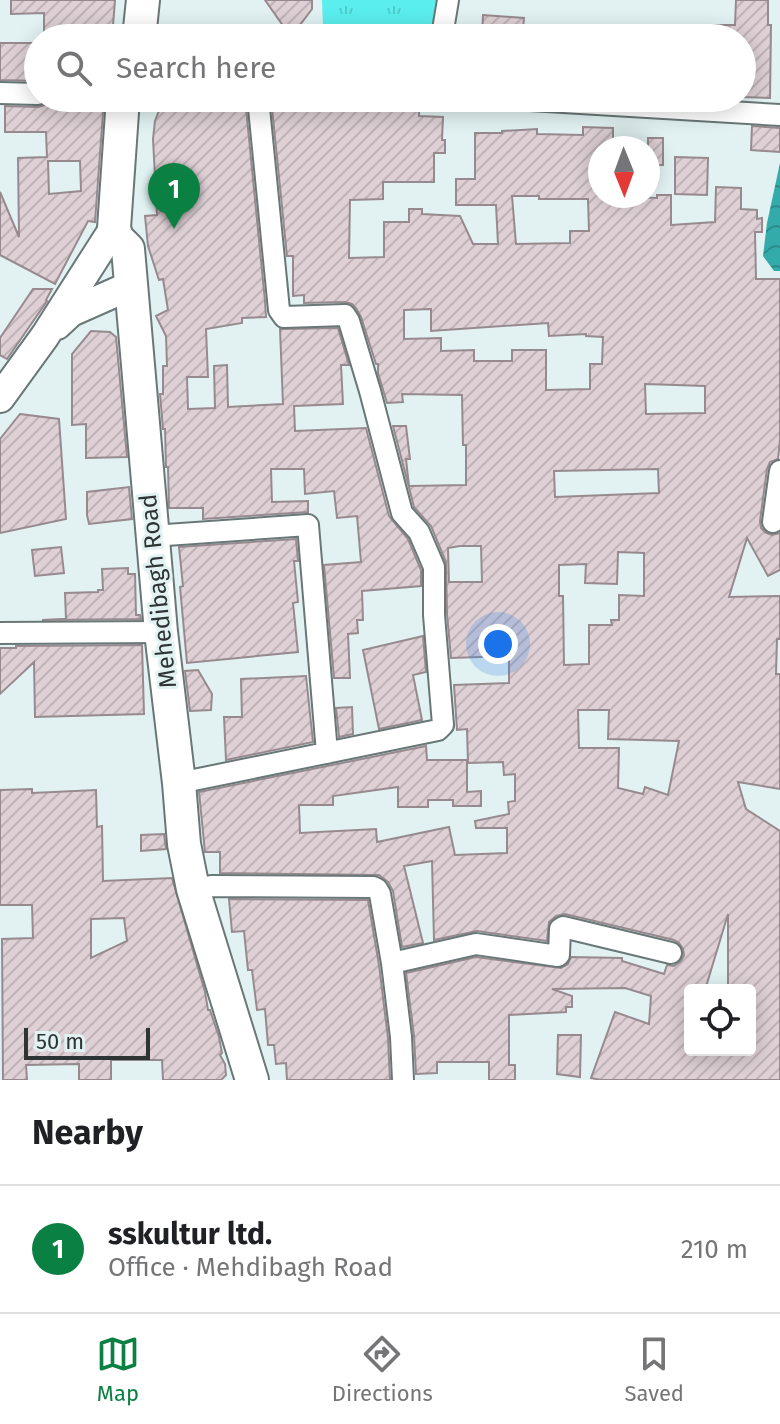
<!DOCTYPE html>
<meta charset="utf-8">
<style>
:root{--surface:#fff;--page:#f6f6f6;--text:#202124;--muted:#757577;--line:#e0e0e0;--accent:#0b8043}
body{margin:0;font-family:"Fira Sans",sans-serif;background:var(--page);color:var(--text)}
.controls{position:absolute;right:24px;bottom:24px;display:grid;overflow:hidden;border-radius:8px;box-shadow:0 4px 20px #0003}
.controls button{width:72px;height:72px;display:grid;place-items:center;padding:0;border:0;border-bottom:2px solid var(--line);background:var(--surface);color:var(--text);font:40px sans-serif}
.compass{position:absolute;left:588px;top:136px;width:72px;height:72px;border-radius:50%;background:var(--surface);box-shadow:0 4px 20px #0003;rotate:179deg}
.scale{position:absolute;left:24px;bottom:20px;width:126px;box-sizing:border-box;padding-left:8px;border:4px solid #2e3434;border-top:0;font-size:22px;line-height:28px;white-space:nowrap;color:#2e3434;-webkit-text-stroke:6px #e2f2f2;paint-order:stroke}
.you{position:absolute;left:498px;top:644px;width:28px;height:28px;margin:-20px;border:6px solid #fff;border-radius:50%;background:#1a73e8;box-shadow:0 0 0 12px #1a73e833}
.badge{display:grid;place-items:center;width:52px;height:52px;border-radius:50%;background:var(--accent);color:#fff;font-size:26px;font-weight:700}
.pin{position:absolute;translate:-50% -66px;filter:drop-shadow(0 2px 4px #0008)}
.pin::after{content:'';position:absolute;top:42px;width:28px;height:24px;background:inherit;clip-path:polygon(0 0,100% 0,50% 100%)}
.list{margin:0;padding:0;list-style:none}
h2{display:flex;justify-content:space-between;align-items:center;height:104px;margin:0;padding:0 32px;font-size:34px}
h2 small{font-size:26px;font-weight:400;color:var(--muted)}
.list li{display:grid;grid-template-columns:52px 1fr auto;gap:24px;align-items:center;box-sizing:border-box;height:128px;padding:0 32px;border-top:2px solid var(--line)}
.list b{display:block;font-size:30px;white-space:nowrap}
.list p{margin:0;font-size:26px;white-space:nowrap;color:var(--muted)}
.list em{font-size:26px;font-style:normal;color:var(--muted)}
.icon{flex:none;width:44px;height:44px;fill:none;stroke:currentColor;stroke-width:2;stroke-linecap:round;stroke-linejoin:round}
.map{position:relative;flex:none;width:780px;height:1080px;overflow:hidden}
.search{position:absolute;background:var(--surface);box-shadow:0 4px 20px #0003;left:24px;right:24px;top:24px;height:88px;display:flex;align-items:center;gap:20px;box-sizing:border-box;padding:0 28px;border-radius:44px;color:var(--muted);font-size:30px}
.sheet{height:232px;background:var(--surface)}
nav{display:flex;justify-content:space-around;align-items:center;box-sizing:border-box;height:112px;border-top:2px solid var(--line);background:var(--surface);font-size:22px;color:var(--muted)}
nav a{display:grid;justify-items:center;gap:4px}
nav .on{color:var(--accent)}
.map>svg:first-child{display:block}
.park{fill:url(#park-tufts)}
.water{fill:url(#water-waves)}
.building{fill:url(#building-hatch);stroke:#978a8f;stroke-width:2;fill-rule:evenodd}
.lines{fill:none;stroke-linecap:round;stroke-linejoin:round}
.minor-casing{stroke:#697777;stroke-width:24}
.secondary-casing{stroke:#697777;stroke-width:32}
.primary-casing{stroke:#697777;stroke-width:36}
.minor{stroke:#fff;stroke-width:20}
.secondary{stroke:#fff;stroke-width:28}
.primary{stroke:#fff;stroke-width:32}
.labels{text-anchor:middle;stroke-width:6;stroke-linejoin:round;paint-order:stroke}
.street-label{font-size:24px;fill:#2e3434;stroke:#e2f2f2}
</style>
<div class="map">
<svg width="780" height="1080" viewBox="0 0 780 1080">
<defs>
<pattern id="park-tufts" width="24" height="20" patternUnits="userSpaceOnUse" patternTransform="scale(2)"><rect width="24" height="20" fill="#5beeee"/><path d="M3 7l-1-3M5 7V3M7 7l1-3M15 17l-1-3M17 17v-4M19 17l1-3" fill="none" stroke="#4fcdcd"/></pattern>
<pattern id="water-waves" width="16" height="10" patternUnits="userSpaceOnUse" patternTransform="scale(2)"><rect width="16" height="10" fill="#34abab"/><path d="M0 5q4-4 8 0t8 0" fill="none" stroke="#2c8c8c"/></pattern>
<pattern id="building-hatch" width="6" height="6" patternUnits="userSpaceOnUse" patternTransform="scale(2)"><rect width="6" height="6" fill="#ded0d5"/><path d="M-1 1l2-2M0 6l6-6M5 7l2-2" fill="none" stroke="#bfb3b7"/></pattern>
</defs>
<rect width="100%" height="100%" fill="#e2f2f2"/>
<path class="park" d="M322,0h117l-6,38h-40l-70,-10z"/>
<path class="water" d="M780,163v108h-6l-11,-15 4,-33z"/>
<path class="building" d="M11,0h104l-3,38h-68v-25l-33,1z
M265,0h47v9l-21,28z
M736,0h32v25h3l-1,73 -28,-1v-59h-39v-13h32z
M483,15l41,3 -2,20h-40z
M0,43h38v38l-38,-1z
M164,98h81l20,203 1,16 -24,1v5l-36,6 2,48h-21l1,32 27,-1 -1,-42 13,-1 1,42 55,-3 -3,-75 58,-1 11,37h-8l2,39 -49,2 1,25 71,-3 23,88 19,23 13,31v16l-59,5 1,29h-6l1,13 -10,1 2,44h-16l-10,-113 37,-3 -4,-46 -20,2 -3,-27 -29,3 -1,-25h-33l1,33 36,-1v11l-105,7v-11h-34l-1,-41h-2l-1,-38h-2l-3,-35h3v-28h4l-1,-30 -10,-20 12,-6 -5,-31 -4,1 -11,-34 -3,-30 12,-1 -4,-76 2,-18z
M271,98h23v5h25v-5h25l14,2v8l61,1v7l24,1 -1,23h3v13h-11v29h-51v17l-33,1 -1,58 35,-1v-35h25v-13h13v5l38,2 13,28h25l-2,-39h-40v-26h19v-46h27v-2l35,-2v5l46,1v-8l30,1v20h-13v48l57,2v-3h14v30l44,-3 1,-35 25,1v21l16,1v9l5,-1v14h-7l1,47h24v161l-2,19 -8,3 -3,7 -7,52 1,7 5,5 6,2 8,-2v37l-12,6 -21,-38 -18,59 51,-1v43h-3l-1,35h4v115l-42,-7 8,27 34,22v249h-179l-10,-2 24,-66 34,12 2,-28 -26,-8 -73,1 20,7v11h-6v5l-57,3v50h6v15h-26v-18h-52v11l-21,1 -2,-38 -8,-63 70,-16 85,11 7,-4 3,-7 51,1v3l42,13 3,-9 7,1 7,-5 3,-6 -1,-6 -4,-6 -5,-3 -109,-26 -9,2 -7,6 -2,19 -70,-10 -43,9 -2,-79 -28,5 19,77 -21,4 -9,-56 -5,-9 -9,-7 -159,-2v-21h-15l-6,-60 227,-46 1,14h40v32l14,-1v15h-28v-6h-25v7h-30v-20l-65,9v9h-34l1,28 76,-4 1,13 72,-15 6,28 52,-2v-25h-31l-1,-7 34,-7 -1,-12 7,-1v-27l-11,1 -1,-13 -35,1 -1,-34 -10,1 -3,-45 55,-2v-27l-58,2 -4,-44 -1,-52 -15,-36 -17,-19 -21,-81h13l4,33h-4l3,27 57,-1v-40h-3l-1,-50 -60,-1 1,8 -16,1 -9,-30v-9h-2l-15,-47 -5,-9 -4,-4 -7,-2 -41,1v-8l-11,1v-40h-6zM512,196h27v3h49l1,32h-19v12l-54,1zM431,309v22l117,-8 1,13 37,-2v2l17,1 -1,27h-12v25l-44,1v-40h-34v11h-38v-11l-33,1v-13l-37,1v-29zM645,384l60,2v27l-59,1zM658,469l1,24 -104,4 -1,-26zM460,546h21l1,36h-33l-1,-34zM618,552l26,1v43l-25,-1v25h-8l1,5h-23v39l-25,1 -1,-69h-4v-31l27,-1 -1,19 32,1zM578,710h31l-1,29 71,2 -11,54 -23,-8 -2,7 -25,-6 1,-40h-40zM728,914v76h22v60h-60v-60h15z
M50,99h54l-9,123 -7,-1 -33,63 -55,-29v-63l19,45 -1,-79 29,-1 -1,-25h-41v-26l33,1 7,-2zM48,161h32l1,30 -32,3z
M752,126l28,2v24l-29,-2z
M648,138h15v27h-15z
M675,157l33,1 -1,37 -32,-1z
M33,289h19l-6,11 1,1 -40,58 -7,-4v-17z
M91,331l19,1 6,5 11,120 -41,1v-34l-14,1v-71z
M20,414l39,5 7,100 -66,14v-94z
M129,487l3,32 -43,5 -2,-9v-23z
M296,539l2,22h-4l4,41 -5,1 5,49 -111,11 -7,-76 3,-1 -4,-39z
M61,547l3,26 -29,3 -3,-26z
M128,568v6h7l1,41h4l1,4 -99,1 24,-1 -1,-26 33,-1v-2h5l-1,-21z
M423,636l3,36 -13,3 9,45 -43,9 -16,-79z
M142,645l2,69 -109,3 -1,-55 -34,32v-46h16v-2z
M198,670l14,24 -1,16 -21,1 -5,-40z
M306,676l7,66 -87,18 -2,-43h18l-1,-38z
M352,707l1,27 -14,3 -3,-29z
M32,789v4l64,-3 1,37 5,-1 1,55 69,-3 33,114 3,18h2l9,27 3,16 -2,2 5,9 1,11 -5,5h-58l-1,-20h-51v20h-32v-16l-53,1 1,15h-24l-1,-141 31,-1 -1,-33h-32v-115zM124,918l3,23 -36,17v-39z
M164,834l2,15 -25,2v-16z
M229,899l139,1 11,65 9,73 2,42h-103l-1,-17 -10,1 -2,-19h-6l-3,-36 -8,1 -5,-40h-4l-4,-39 -12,1z
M558,1035h23l-1,42 -23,-3z"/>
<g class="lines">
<g class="minor-casing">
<path id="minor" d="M443,30l5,-30
M0,93l38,1
M495,98l285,17
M773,522l7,-51
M152,536l156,-11 19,228
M0,633l161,-1
M179,783l259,-53 5,-5 -9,-110v-48l-15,-35 -17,-19 -32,-122 -21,-70 -4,-6 -61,2 -5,-7 -21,-212
M193,889l18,-3 162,1 4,2 3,5 12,69
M403,1080l-2,-43 -9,-74 84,-19 82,12 1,-1 1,-26 3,-2 108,26"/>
</g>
<g class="secondary-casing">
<path id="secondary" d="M57,325l14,-13 61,-27
M0,398l45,-62 69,-108"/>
</g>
<g class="primary-casing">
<path id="primary" d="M139,38l4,-38
M123,98l-9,130 3,10 11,11 33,383 18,151 5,61 9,45 59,191"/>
</g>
<use href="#minor" class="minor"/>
<use href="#secondary" class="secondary"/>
<use href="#primary" class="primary"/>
</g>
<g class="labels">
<g class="street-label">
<text transform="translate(158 591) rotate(-96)" y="8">Mehedibagh Road</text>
</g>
</g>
</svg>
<div class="controls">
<button><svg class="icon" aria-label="locate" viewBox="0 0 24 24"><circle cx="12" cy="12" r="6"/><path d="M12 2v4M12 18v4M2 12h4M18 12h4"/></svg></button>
</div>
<svg class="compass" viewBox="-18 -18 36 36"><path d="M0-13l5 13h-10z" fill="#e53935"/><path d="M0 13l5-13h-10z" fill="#757577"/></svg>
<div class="scale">50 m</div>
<div class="you"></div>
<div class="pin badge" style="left:174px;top:229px">1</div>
<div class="search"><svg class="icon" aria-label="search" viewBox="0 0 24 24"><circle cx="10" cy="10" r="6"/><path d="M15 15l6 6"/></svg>Search here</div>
</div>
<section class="sheet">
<h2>Nearby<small></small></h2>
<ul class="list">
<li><span class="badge">1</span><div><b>sskultur ltd.</b><p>Office · Mehdibagh Road</p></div><em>210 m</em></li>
</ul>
</section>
<nav>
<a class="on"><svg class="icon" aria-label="map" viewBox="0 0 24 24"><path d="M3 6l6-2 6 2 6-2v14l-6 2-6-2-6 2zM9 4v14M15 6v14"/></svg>Map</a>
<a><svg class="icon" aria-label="directions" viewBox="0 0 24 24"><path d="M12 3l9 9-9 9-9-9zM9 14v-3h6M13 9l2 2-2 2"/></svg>Directions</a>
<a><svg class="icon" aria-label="saved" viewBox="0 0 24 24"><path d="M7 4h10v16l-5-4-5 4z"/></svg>Saved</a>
</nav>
